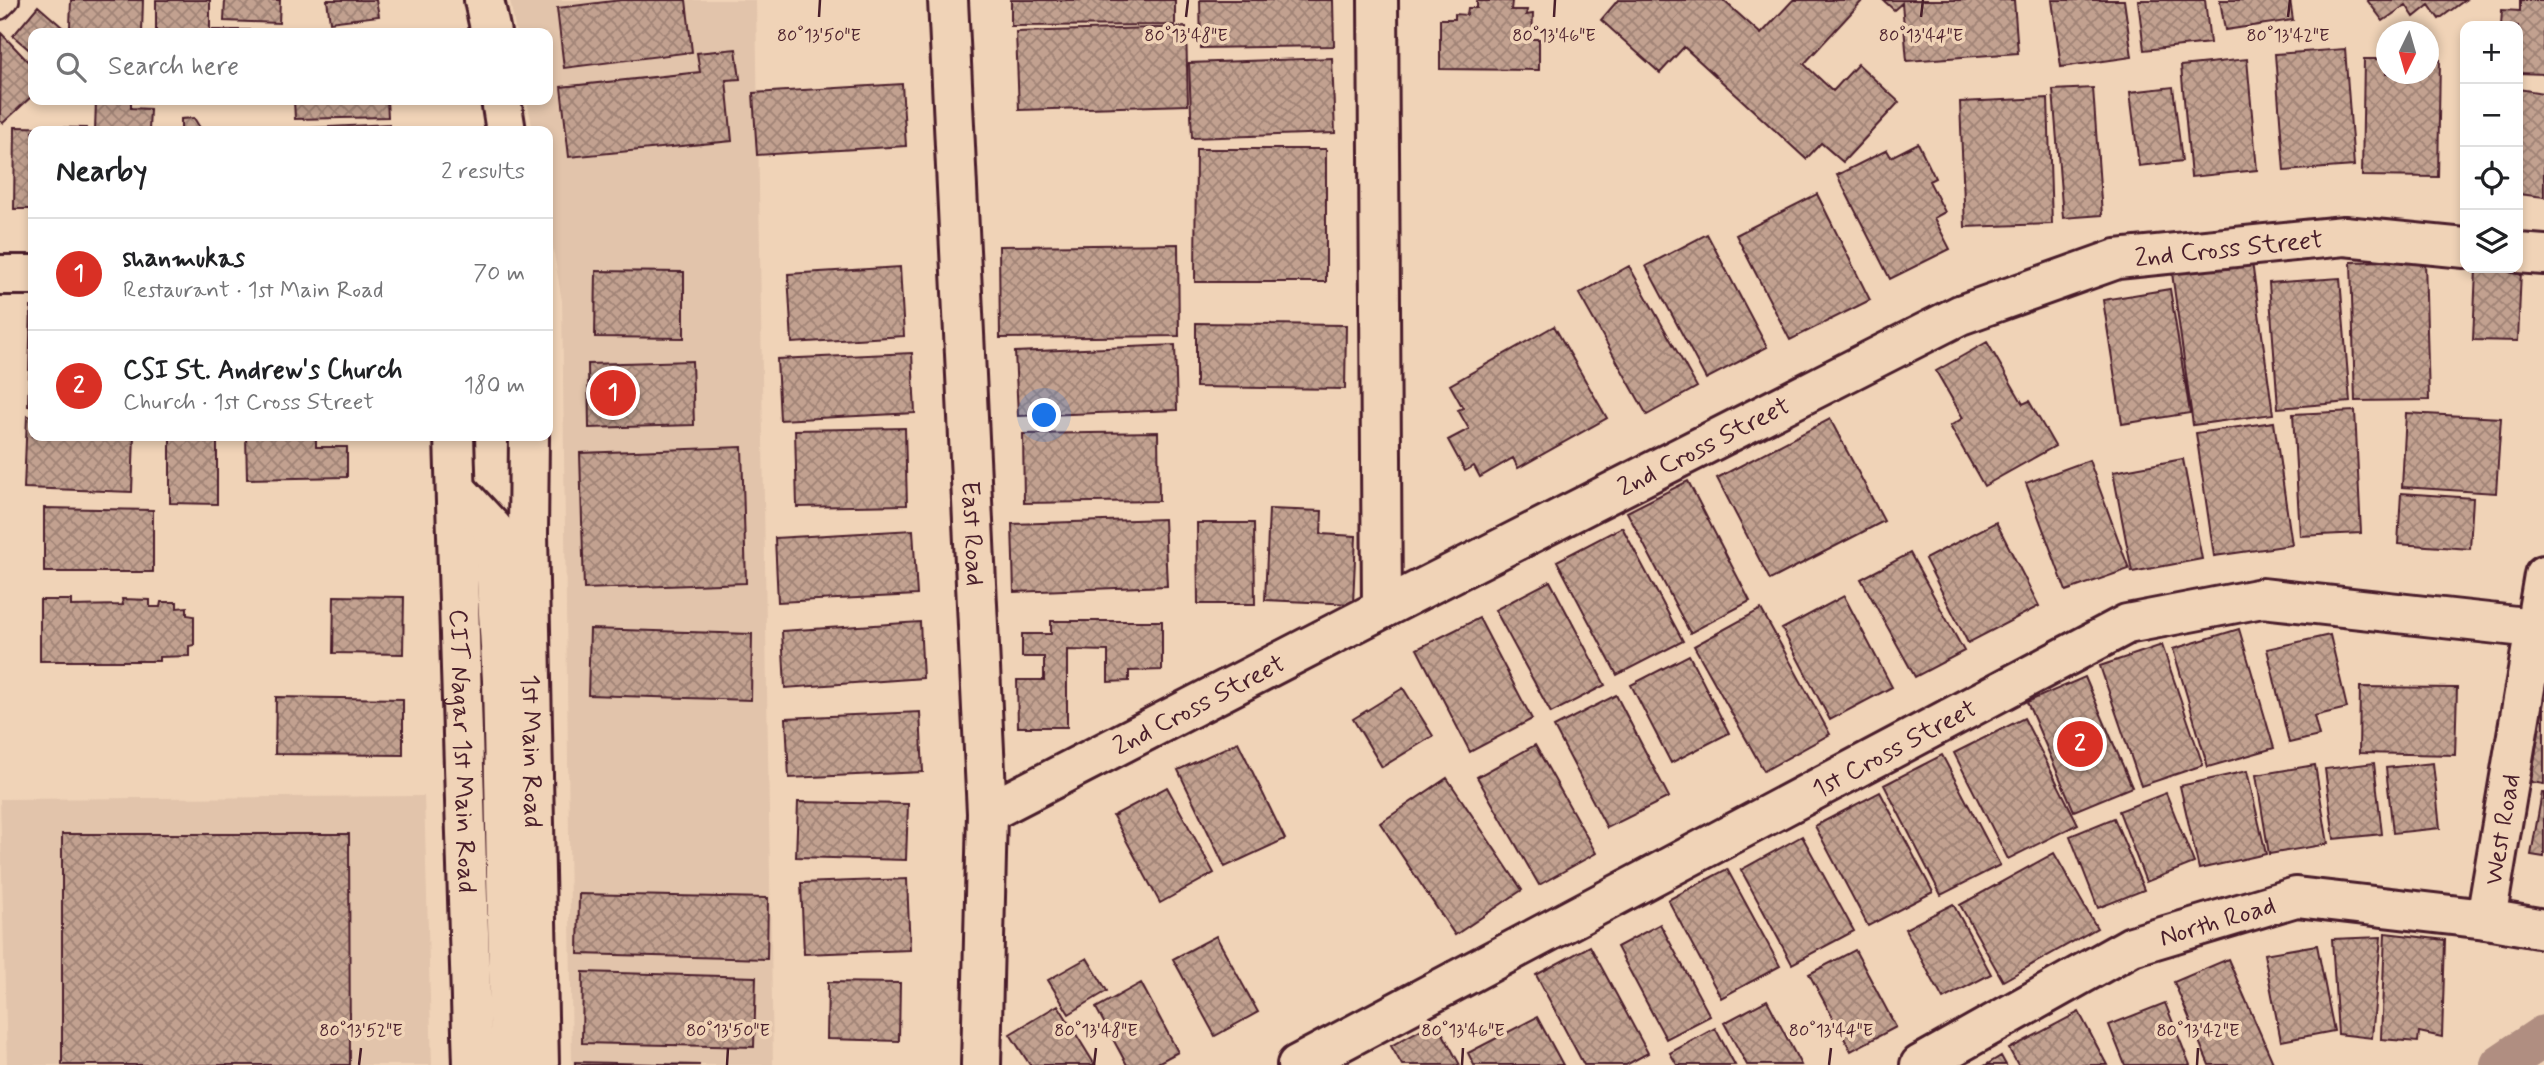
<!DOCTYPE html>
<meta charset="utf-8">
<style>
:root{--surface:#fff;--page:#f2f2f2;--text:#202124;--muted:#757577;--line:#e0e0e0;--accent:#d93025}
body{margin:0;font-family:Mynerve,sans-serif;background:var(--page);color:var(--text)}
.controls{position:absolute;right:21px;top:21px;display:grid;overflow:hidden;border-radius:14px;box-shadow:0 4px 10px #0003}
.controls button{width:63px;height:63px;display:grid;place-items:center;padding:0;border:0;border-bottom:2px solid var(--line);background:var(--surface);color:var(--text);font:35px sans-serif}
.compass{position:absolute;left:2376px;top:21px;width:63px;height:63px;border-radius:50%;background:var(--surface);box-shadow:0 4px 10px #0003;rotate:185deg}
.you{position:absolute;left:1045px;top:416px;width:24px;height:24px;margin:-18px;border:5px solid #fff;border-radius:50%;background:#1a73e8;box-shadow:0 0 0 10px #1a73e833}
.badge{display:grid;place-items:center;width:46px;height:46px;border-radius:50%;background:var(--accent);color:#fff;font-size:23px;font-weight:700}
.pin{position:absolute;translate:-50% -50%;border:4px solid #fff;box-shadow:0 2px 7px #0006}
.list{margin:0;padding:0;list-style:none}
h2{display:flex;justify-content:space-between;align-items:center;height:91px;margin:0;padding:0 28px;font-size:30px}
h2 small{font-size:23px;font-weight:400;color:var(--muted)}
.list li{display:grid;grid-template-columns:46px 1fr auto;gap:21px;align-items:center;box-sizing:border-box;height:112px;padding:0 28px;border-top:2px solid var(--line)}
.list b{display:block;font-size:26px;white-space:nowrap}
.list p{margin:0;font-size:23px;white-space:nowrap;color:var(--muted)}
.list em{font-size:23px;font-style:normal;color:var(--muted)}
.icon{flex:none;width:38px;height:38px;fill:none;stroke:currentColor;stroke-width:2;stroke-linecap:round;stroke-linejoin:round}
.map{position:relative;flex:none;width:2544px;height:1065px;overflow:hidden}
.search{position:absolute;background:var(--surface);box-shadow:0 4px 10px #0003;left:28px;top:28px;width:525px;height:77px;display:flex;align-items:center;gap:18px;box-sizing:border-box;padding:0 24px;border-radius:14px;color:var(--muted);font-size:26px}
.panel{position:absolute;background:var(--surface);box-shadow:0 4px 10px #0003;left:28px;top:126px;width:525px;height:315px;border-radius:14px}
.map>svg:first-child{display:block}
.built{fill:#e2c4ab}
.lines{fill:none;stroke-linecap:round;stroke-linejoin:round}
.canal{stroke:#b08e81;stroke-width:42}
.building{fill:url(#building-cross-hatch);stroke:#4a1f2b;stroke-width:2}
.lane-casing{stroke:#4a1f2b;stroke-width:26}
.street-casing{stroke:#4a1f2b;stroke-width:44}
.secondary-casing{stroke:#4a1f2b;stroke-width:44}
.lane{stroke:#f0d3b7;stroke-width:21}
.street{stroke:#f0d3b7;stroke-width:38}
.secondary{stroke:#f0d3b7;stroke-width:38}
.ticks{fill:none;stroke:#4a1f2b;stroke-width:2.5}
.labels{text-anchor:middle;stroke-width:7;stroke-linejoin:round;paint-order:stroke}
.street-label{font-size:26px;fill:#4a1f2b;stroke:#f0d3b7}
.ticks-label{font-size:18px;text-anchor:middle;fill:#4a1f2b;stroke:#f0d3b7;stroke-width:7;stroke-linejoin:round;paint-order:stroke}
</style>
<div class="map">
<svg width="2544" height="1065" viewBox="0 0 2544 1065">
<defs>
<pattern id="building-cross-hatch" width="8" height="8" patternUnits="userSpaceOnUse" patternTransform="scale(1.75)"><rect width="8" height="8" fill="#c2a190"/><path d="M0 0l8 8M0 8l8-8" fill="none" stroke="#a08376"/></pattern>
</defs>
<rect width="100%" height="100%" fill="#f0d3b7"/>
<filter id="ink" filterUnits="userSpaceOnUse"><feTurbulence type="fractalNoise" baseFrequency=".0143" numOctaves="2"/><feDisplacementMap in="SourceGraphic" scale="14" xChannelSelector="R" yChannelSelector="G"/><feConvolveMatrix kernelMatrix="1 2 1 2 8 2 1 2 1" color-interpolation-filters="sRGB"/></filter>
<g filter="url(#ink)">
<path class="built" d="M510,0h246l17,1065h-201l-10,-764 -14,-83v-87h-15l-6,-31h21v-67h-32z
M424,796l8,269h-425l-7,-266z"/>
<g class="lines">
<path class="canal" d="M2501,1065l43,-29"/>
</g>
<path class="building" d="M71,0h72l-1,33h-64l-8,-6z
M156,0h54v30h39v3h-93z
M225,0h55l-1,23 -55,-2z
M327,0h49l3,16 -49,6z
M621,0h65l6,52 -128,16 -7,-60z
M1011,0h164v25l-164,1z
M1200,0h133l1,46 -133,2z
M1618,0h105l38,34 32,-34h70l-59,64 29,27 25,-27 41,38 -56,60 -22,-19 -15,16 -122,-112 -24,26 -59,-53z
M1883,0h131l4,53 -111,8 -5,-58 -8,7z
M2052,0h72l8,57 -71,10z
M2138,0h67l5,43 -66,7z
M2220,0h70l3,20 -68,10z
M2367,0h98l-26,19 -10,-14 -15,12 -8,-12 -23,16z
M2520,0h24v74l-26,-1v-47h-17l1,-16 18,1z
M1477,1h35l-1,9h16l-1,5 7,-1 -1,25h7v31l-99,-1v-50h15v-5l12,1 1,-7h9z
M38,6l31,27h-36v20l-20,-17z
M1186,27l2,78 -169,5 -3,-78z
M1,33l32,34v28l-30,28 -3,-2z
M736,49l4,30 -14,1 6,61 -163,16 -8,-70 139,-15 -3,-19z
M2345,49l9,117 -70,5 -9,-117z
M1332,58l3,75 -143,5 -3,-75z
M2247,59l10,111 -66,7 -10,-111z
M2364,59h22v15h42v-14h12l-2,117 -76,-1z
M902,84l4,62 -149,9 -4,-62z
M2173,87l9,74 -43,5 -9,-74z
M2093,88l9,127 -39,3 -10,-128z
M2518,89l26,4v104l-26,-3z
M2048,98l4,126 -87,3 -5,-125z
M96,100h35v8l19,1 -1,22h-54z
M294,100h93l1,17 -93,2z
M194,118l8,13h-21v-12z
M389,124v7h-99v-2z
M15,127l71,1v3h-53v78h-19z
M1918,143l17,35 -6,3 16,31 -11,6 16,31 -60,30 -53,-104 50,-25 4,7z
M1196,149h130v133h-131z
M1817,194l53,106 -80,40 -54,-105z
M1707,234l60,113 -61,32 -60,-113z
M1178,244l1,92 -179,2 -1,-92z
M2425,260l4,140 -74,1 -4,-139z
M2252,262l21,152 -80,11 -21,-152z
M1629,266l68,121 -50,28 -68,-121z
M900,267l4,69 -112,7 -4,-69z
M2476,269l45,1 -3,71 -45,-1z
M596,271l88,1v66l-89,-1z
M2340,278l10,124 -72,6 -9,-125z
M2170,289l20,124 -68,11 -19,-124z
M31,307h2v99h-5z
M1196,323l150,2 -1,64 -149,-2z
M1554,326l53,92 -89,50 -5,-10 -33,19 -6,-11 -9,5 -17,-31 21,-11 -11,-19 5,-2 -13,-23z
M1987,342l36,62 6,-3 26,45 -71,40 -34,-60 13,-8 -27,-47z
M1175,345l2,65 -159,6 -3,-64z
M912,353l3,60 -135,7 -3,-61z
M692,361l2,64 -105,3 -1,-64z
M2355,411l6,122 -61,3 -7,-122z
M2406,413l95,5 -5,75 -94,-6z
M27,416l6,1v19h101l-2,56 -108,-4z
M1830,419l54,102 -114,59 -53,-102z
M2274,422l18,123 -78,11 -18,-123z
M905,428l2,77 -110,2 -2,-77z
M1158,432l1,69 -135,2 -1,-69z
M170,436h47v68l-47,-1z
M246,436h70v11h31v30l-100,2z
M742,447l4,136 -162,6 -4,-136z
M2183,459l19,100 -70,13 -19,-100z
M2089,460l40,109 -63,22 -40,-108z
M1688,481l62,120 -60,32 -63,-121z
M2401,493l72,5 -3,51 -72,-5z
M44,508l109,2v62h-109z
M1269,509l53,2 -1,23 35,2 -3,68 -88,-4z
M1164,519l3,67 -153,6 -2,-68z
M1996,522l43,84 -71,37 -43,-84z
M1197,523h57l1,81h-57z
M1622,527l61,114 -66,34 -60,-114z
M913,530l4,65 -139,7 -3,-64z
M1910,553l54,98 -49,26 -54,-98z
M1550,581l55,104 -54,28 -56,-103z
M334,596l70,1 -1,57 -70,-1z
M1844,596l48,91 -62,33 -48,-91z
M122,599l28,1v7h10l1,-5h16v6l10,-1v8l7,1v29l-5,1v10l-30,1v4h-119v-61h31v6l52,-1z
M1761,609l69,125 -66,37 -70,-125z
M1479,618l53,101 -62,33 -53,-103z
M1051,621h111v49l-33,1v10l-21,1v-31l-41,-1v77h-49l-1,-47h27v-23h-22v-23h29z
M920,622l3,56 -138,10 -3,-57z
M590,629l162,5 -1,66 -163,-5z
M2239,629l35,119 -66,19 -35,-118z
M2330,635l17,73 -33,8 5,20 -30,7 -22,-94z
M2162,645l41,120 -62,21 -41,-120z
M1689,655l40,78 -58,30 -40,-78z
M2085,677l47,110 -58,24 -47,-109z
M2360,687l97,1 -2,67 -96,-2z
M1403,688l30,48 -51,31 -29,-48z
M1616,695l53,102 -62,31 -53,-101z
M276,697l127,2v56l-128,-1z
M2542,709h2v75l-13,-2z
M920,712l3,60 -134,6 -3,-60z
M2024,718l54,106 -70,35 -54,-106z
M1238,742l47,97 -60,28 -47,-97z
M1535,745l61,108 -57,32 -62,-108z
M1942,755l58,110 -59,30 -57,-110z
M2374,763l8,71 -48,5 -9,-70z
M2433,763l7,65 -47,5 -7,-65z
M2315,765l13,79 -59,10 -13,-79z
M2247,771l19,83 -67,15 -19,-83z
M1447,778l75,112 -67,45 -75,-112z
M1167,787l47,86 -54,30 -47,-87z
M1880,792l53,100 -65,34 -53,-100z
M2166,793l28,70 -48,19 -27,-71z
M2542,793h2v64l-13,-2z
M798,802l110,2 -2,56 -110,-3z
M2114,818l30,72 -46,18 -28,-72z
M62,834h287l1,231h-288z
M1802,836l52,95 -62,33 -51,-94z
M2054,853l43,75 -94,53 -43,-76z
M1727,869l53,97 -59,32 -53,-98z
M907,879l3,71 -106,4 -3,-71z
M579,894l189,4 -1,61 -189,-5z
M1953,904l38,70 -48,25 -38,-70z
M1660,924l50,92 -44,23 -49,-92z
M2385,933l60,7 -3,97 -23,-5 -1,10 -37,-3z
M1216,936l42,76 -43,24 -42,-77z
M2381,937l-9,101 -34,-4 -6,-95z
M2317,945l17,86 -53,10 -17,-87z
M1590,946l58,107 -22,12h-42l-48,-90z
M1855,950l41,77 -45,24 -42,-77z
M1087,958l20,33 -38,23 -21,-34z
M2228,959l46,106h-65l-35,-83z
M583,972l173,5 -2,70 -172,-4z
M828,982l72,1 -1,58 -72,-2z
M1141,983l37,69 -24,13h-27l-31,-57z
M1767,1000l34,65h-54l-23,-42z
M2165,1003l25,62h-65l-16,-40z
M1058,1005l37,60h-65l-20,-31z
M2079,1012l28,53h-89l-9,-16z
M1537,1017l26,48h-89l-6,-12z
M1436,1021l24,44h-58l-11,-19z
M1715,1028l20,37h-58l-7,-12z
M2001,1056l5,9h-20z
M575,1062l125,3h-125z"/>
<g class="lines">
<g class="lane-casing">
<path id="lane" d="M0,8l8,-8"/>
</g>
<g class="street-casing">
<g id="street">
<path id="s1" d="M948,0l39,813 -6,252"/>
<path d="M1378,0l4,609"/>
<path d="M2518,253l26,2"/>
<path id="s2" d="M987,813l395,-204 578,-294 157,-56 227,-23 121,12"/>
<path id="s3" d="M2486,919l58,-344"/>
<path id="s4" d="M1297,1065l830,-441 135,-26 272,30"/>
<path id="s5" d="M1920,1065l212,-119 164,-49 190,22 58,10"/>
</g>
</g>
<g class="secondary-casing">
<g id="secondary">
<path d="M484,0l7,33"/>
<path d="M501,100l5,31"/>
<path d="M0,275h33"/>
<path id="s6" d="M454,436l19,629"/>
<path id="s7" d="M529,436l-1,98 11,531"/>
<path d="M456,489l37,40 9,151 8,385"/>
</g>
</g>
<use href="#lane" class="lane"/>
<use href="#street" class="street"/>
<use href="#secondary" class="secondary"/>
</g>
</g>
<path class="ticks" d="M819,17l1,-17M1186,17l2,-17M1554,17l1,-17M1921,17l2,-17M2288,17l2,-17M359,1065l2,-17M727,1065l1,-17M1094,1065l2,-17M1462,1065l1,-17M1829,1065l2,-17M2197,1065l1,-17"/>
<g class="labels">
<g class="street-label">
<text dy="9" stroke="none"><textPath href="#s2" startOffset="1372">2nd Cross Street</textPath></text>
<text dy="9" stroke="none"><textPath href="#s2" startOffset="805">2nd Cross Street</textPath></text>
<text dy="9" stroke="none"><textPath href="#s1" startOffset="534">East Road</textPath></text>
<text dy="9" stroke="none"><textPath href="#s2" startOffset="238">2nd Cross Street</textPath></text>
<text dy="9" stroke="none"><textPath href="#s4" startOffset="676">1st Cross Street</textPath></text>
<text dy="9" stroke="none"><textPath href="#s6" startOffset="315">CIT Nagar 1st Main Road</textPath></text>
<text dy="9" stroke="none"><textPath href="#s7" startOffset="315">1st Main Road</textPath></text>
<text dy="9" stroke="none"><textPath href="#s3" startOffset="91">West Road</textPath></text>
<text dy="9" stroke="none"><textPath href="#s5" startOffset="332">North Road</textPath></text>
</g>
</g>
<g class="ticks-label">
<text x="819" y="41">80°13'50"E</text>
<text x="1186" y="41">80°13'48"E</text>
<text x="1554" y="41">80°13'46"E</text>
<text x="1921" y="41">80°13'44"E</text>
<text x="2288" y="41">80°13'42"E</text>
<text x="361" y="1036">80°13'52"E</text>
<text x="728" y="1036">80°13'50"E</text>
<text x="1096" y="1036">80°13'48"E</text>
<text x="1463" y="1036">80°13'46"E</text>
<text x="1831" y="1036">80°13'44"E</text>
<text x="2198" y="1036">80°13'42"E</text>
</g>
</svg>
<div class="controls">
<button>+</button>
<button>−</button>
<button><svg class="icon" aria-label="locate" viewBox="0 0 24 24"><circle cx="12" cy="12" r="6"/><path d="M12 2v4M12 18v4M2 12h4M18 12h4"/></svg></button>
<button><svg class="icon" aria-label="layers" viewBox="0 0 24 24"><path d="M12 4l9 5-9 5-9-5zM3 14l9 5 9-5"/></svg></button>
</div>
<svg class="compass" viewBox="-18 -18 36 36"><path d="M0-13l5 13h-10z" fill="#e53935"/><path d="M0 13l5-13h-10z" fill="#757577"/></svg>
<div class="you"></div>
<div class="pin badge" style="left:613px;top:393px">1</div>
<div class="pin badge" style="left:2080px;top:744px">2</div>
<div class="search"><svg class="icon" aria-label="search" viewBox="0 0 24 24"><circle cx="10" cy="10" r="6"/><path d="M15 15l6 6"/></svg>Search here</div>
<section class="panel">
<h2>Nearby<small>2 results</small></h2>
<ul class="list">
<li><span class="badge">1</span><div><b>shanmukas</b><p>Restaurant · 1st Main Road</p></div><em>70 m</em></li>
<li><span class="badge">2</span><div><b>CSI St. Andrew's Church</b><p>Church · 1st Cross Street</p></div><em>180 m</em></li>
</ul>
</section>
</div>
